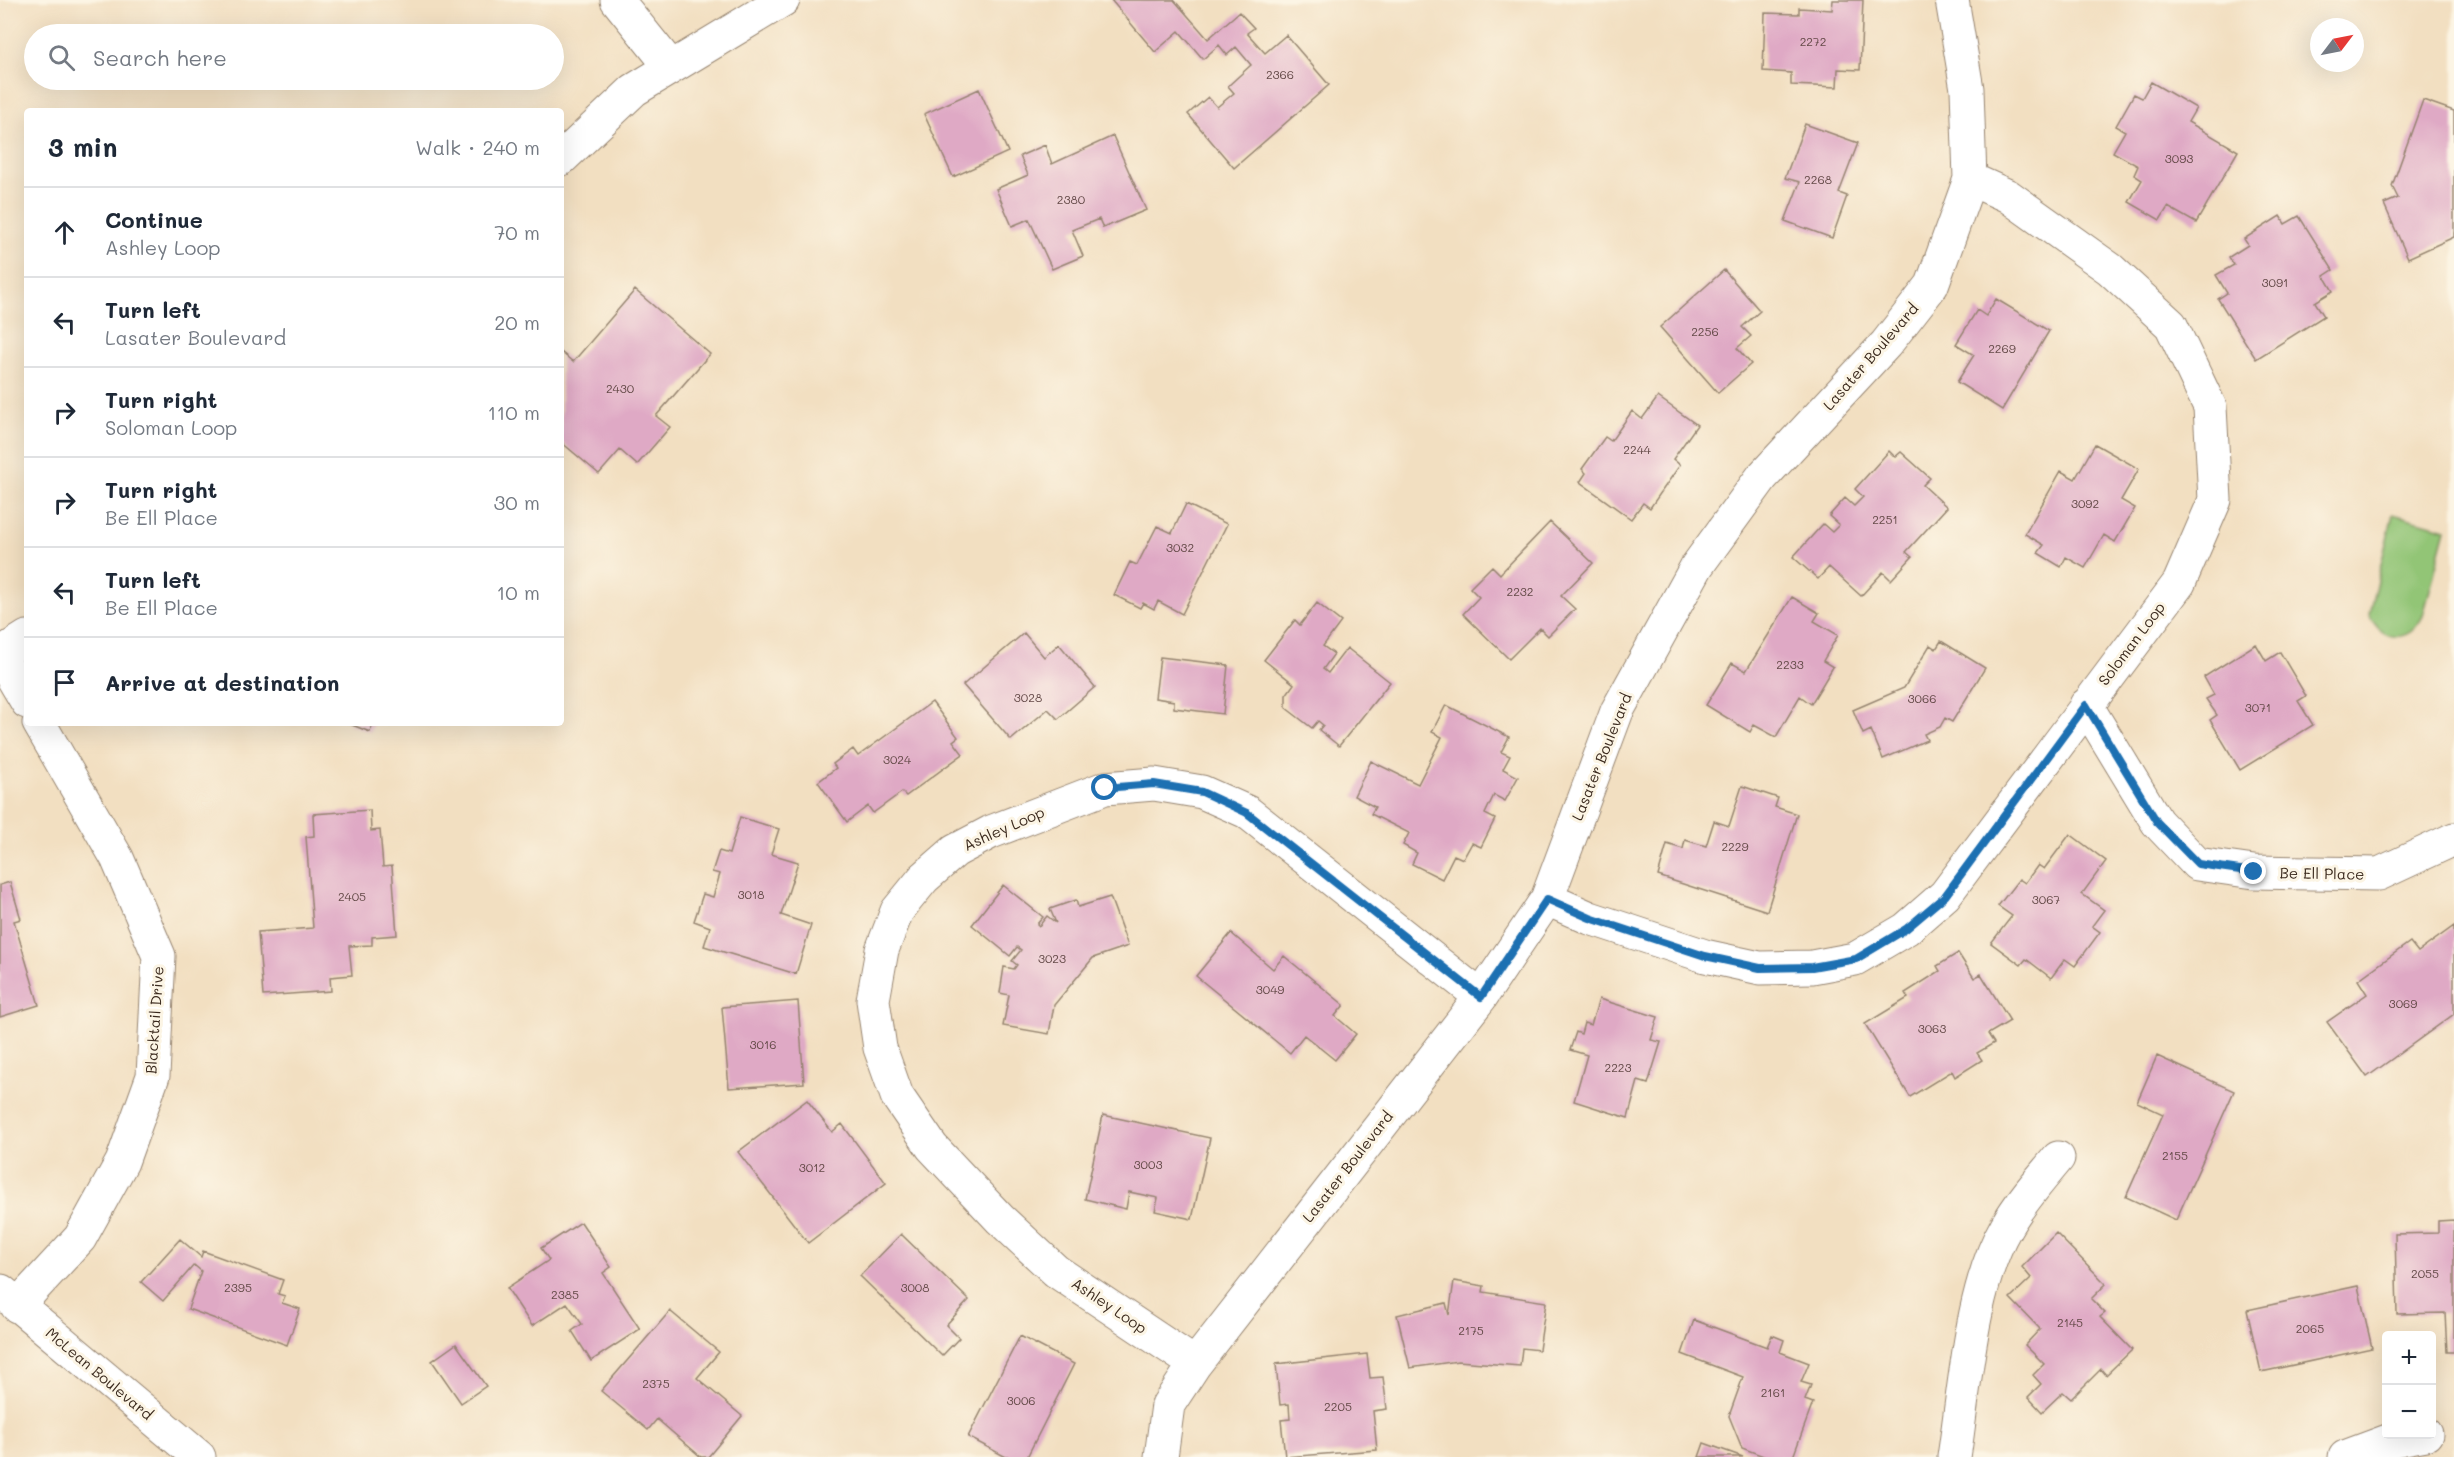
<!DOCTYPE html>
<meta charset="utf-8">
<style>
:root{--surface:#fff;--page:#f2f2f3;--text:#1f2937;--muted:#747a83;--line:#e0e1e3}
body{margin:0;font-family:Mali,sans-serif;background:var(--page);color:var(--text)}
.controls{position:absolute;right:18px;bottom:18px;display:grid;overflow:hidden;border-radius:6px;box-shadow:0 6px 24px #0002}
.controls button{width:54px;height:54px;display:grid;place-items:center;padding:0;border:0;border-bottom:2px solid var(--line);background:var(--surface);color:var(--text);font:30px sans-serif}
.compass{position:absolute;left:2310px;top:18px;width:54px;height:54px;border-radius:50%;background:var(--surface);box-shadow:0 6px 24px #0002;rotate:58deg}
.stop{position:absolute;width:18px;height:18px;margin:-14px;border:4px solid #1f6fb2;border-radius:50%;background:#fff}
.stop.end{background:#1f6fb2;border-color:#fff;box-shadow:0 2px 6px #0008}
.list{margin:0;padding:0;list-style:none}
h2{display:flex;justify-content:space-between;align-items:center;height:78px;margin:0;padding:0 24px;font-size:26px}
h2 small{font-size:20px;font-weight:400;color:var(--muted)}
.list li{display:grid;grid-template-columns:39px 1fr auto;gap:18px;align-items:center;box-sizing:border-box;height:90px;padding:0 24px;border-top:2px solid var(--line)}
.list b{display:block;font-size:22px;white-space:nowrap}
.list p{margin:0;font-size:20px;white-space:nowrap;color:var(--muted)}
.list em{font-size:20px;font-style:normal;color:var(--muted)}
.icon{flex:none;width:33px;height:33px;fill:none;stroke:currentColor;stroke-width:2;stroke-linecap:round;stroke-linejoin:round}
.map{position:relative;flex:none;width:2454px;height:1457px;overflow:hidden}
.search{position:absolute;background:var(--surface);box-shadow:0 6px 24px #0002;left:24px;top:24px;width:540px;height:66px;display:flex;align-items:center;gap:15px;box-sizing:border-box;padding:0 21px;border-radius:33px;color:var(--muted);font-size:22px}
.panel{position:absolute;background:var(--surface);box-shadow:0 6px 24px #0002;left:24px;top:108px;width:540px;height:618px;border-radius:6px}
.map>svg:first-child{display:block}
.green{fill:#92c576;stroke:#66784a;stroke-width:1.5}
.building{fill:#dfa9c5}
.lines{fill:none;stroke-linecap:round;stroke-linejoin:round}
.minor-casing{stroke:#968470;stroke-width:35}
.minor{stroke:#fff;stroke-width:33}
.route{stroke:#1f6fb2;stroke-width:8}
.labels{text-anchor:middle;stroke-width:6;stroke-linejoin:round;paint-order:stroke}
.number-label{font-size:12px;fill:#644a48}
.street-label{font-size:15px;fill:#3b2a1e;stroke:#fcf5e5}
</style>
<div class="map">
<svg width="2454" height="1457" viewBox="0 0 2454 1457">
<rect width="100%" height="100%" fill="#fcf5e5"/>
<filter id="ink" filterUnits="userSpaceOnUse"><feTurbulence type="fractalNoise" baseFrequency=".0167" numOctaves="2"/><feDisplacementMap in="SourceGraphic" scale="12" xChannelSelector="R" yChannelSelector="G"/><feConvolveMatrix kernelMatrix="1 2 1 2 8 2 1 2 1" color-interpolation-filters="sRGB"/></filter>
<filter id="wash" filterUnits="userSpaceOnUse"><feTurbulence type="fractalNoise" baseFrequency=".008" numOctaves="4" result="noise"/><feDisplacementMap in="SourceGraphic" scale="24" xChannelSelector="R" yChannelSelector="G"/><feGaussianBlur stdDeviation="1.35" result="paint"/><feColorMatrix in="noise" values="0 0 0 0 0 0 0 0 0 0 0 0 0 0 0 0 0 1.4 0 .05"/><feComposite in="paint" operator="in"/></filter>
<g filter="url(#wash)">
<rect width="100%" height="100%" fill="#f2dfc1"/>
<path class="green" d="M2393,514l53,15 -23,87c-15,29 -41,26 -54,-2z"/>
<g id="blocks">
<path class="building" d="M1111,0h63l34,39 31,-27 15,16 -7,5 18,20 21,-18 43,50 -95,83 -46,-54 20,-17 9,10 17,-14 -6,-7 23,-21 -15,-18 -9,8 -8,-10 -16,14 -24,-28 -24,21z
M1833,0h30l-3,70 -22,-1 -1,18 -46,-2v-12l-28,-2 2,-58 34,1v-6l33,2z
M2151,82l45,26 -8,14 50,29 -42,72 -28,-16 -8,13 -31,-18 13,-22 -8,-5 4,-9 -25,-14 12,-21 -9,-5 18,-32 8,4z
M979,89l29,63 -55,25 -29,-63z
M2423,100l31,11v126l-46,21 -24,-54 14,-6 -6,-12z
M1805,124l53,19 -19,50 8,3 -15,42 -47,-17 15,-39 -15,-4z
M1113,136l33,74 -43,18 -4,-9 -27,11 11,26 -31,13 -23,-50 -17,7 -16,-37 32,-14 -8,-19 25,-11 7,19z
M2280,216l5,8 14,-8 34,54 -9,6 9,15 -18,11 9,14 -68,43 -38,-60 9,-6 -11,-18 18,-10 -5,-8 19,-12 -4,-6z
M1724,270l36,41 -18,16 9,9 -14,12 14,16 -33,29 -58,-66z
M635,290l75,64 -54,62 14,11 -33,38 -17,-15 -21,24 -38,-32v-90l12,10z
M1996,299l53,32 -47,79 -45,-28 17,-27 -18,-11 21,-34 9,6z
M1658,397l39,28 -24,34 7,6 -30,43 -7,-5 -12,16 -51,-37 6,-9 -4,-4 23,-32 6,4 21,-30 10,8z
M2095,444l44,25 -18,31 14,8 -20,34 -11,-7 -19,33 -19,-11 -5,10 -23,-14 6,-8 -19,-11 36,-63 14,8z
M1889,451l6,6 6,-5 29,26 -7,7 24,22 -41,45 6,5 -21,23 -8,-8 -22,24 -32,-29 -11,12 -25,-22 30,-33 9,8 7,-7 -10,-9 16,-18 9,8 9,-9 -8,-8z
M1186,504l41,20 -45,90 -24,-13 -4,8 -11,-6 -3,5 -26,-13 16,-33 7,3 20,-39 15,7z
M1550,522l43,41 -32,33 14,13 -27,27 -8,-8 -31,31 -46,-45 16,-17 -9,-9 22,-22 8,8z
M1792,597l27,16 -5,8 24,14 -15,26 10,6 -22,37 -11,-8 -24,41 -22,-12 -4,7 -44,-27 26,-42 14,8z
M1317,603l24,19 -18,24 11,8 -11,15 5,4 19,-25 43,34 -51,64 -20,-16 4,-5 -5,-4 -6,7 -26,-20v-13l8,-11 -30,-24 31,-40 5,5z
M1024,633l20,24 15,-13 36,43 -37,32 -10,-10 -37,31 -48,-55z
M1941,641l44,27 -33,54 -7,-4 -5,9 -16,7 3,6 -44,19 -12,-29 -8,4 -10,-24 51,-22 26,-43 6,4z
M2256,644l10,17 14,-9 26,44 -8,5 15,24 -73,45 -30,-50 7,-5 -11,-16 8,-4 -10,-18z
M1160,657l68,8 -5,49 -49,-6v-7l-19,-3z
M932,702l26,35 -5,4 10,13 -57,42 -4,-4 -29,21 -5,-7 -21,16 -29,-40 18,-14 -3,-4 20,-15 5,7z
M1446,705l63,32 -8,15 9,4 -7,13 15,8 -13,24 -11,-6 -9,19 10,5 -14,28 -9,-4 -9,16 -9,-4 -12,24 -30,-15 5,-11 -14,-8 6,-12 -38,-19 4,-7 -21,-11 17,-35 47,23 24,-47 -10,-5z
M347,723h26l-3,9z
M1742,786l36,12 -3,9 22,7 -30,97 -109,-35 9,-32 16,5 2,-9 21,6 8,-25 15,5z
M370,810l1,21 9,-1 3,37 9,-1 5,69 -25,2v8l-23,1 3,29 -22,2 1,14 -68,5 -5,-64 55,-4 -7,-91 8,-1 -1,-22z
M740,817l39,12 -8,25 27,8 -17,53 30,10 -15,49 -92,-28 6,-19 -16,-6 9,-27 10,3 7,-23 -8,-2 7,-21 10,3z
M2070,834l36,27 -24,33 22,16 -12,16 8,6 -25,34 -10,-7 -14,19 -25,-19 -5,6 -30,-22 21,-27 -14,-10 21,-27 6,4 13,-18 6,4z
M10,882l11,37 -7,2 25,84 -39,12v-132z
M1003,885l40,32 -6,7 2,2 8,-10 9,7 -6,-14 26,-9 2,7 32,-10 18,49 -35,12 -39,47 -5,29 -46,-8 6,-31 -9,-2 4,-26 10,2 3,-4 -5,-4 9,-11 -4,-3 -7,9 -38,-31z
M2454,926v88l-87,63 -40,-55 40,-28 -9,-14 52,-38 8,10z
M1231,933l42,36 11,-13 60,49 -9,11 21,18 -21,26 -31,-25 -14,18 -94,-77z
M1958,953l16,25 7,-4 29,47 -22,13 6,9 -17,10 5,7 -27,17 -3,-6 -42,26 -45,-73 43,-26 -3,-5 35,-22 -3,-5z
M1599,999l59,18 -7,23 10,2 -13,42 -10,-3 -10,37 -54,-17 13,-46 -17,-5 6,-18 5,2 3,-11 7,2z
M798,1001l6,82 -75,5 -7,-81z
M2157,1056l77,35 -58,129 -50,-23 37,-83 -26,-12z
M807,1100l25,32 10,-8 44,59 -78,60 -70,-91z
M1103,1115l107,23 -18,81 -37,-8 3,-13 -29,-6 -3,17 -41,-10z
M2454,1220v132h-7l-2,-39 -48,1 -2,-80 43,-1v-12z
M581,1222l30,45 -8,6 37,56 -49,32 -19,-30 10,-7 -15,-21 -35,23 -25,-38 42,-28 -8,-12z
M2056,1233l50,51 -15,15 14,14 -5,4 32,33 -26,25 -5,-6 -30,30 -8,-7 -21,20 -14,-15 13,-13 -8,-9 11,-11 -19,-19 15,-16 -30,-31 21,-20 -9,-11z
M901,1234l68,66 -23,25 13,13 -17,18 -82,-80z
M180,1239l21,18 2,-6 80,29 -5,14 7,2 -3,7 18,6 -13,36 -99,-36 13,-38 -7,-6 -31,36 -22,-19z
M1454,1281l30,5 -1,6 63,10 -7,48 -17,-2 -2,18 -62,-5 -48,7 -13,-53 49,-12 3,12z
M2358,1286l14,62 -111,24 -14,-62z
M670,1311l49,41 -22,26 45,38 -34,41h-7l-44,-38 -9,11 -47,-39z
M1694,1320l73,27 5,-12 12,5 -4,12 29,11 -8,19 10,3 -6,15 8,3 -20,54h-27l-24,-9 -13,-32 14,-39 -61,-23z
M1020,1336l54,28 -47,93h-21l-38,-20z
M456,1344l30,42 -25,17 -29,-42z
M1367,1354l3,24 13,-1 4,32 -14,2 4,39 -92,7 -4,-37 9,-1 -1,-15 -9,1 -4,-41z
M1704,1443l39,14h-44z"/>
</g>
</g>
<g filter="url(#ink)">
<use href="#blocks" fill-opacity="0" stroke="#968470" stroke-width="1.5"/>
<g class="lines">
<g class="minor-casing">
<path id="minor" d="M617,0l53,66
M561,159l73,-69 149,-90
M0,654l27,-17
M0,656l27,46
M2086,705l71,117 40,42 57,8 125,2 75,-35
M1547,899l43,19 115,38 55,12 52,-1 43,-8 51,-30 39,-34 234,-312 36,-83 -5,-93 -39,-82 -61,-56 -102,-73 -38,-17
M1,1291l198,166
M17,1306l63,-68 42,-76 31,-86 6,-120 -42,-98 -78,-135
M1195,1364l-139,-93 -56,-52 -68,-72 -35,-51 -17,-48 -7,-48 9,-50 15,-39 27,-33 31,-27 36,-19 114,-44 49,-4 48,8 45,20 234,185
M1161,1457l7,-52 27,-41 286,-367 66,-98 70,-188 80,-145 65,-89 124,-133 46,-59 38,-106 -3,-90 -15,-89
M1954,1457c11,-70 17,-170 52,-230 14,-25 34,-47 52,-69
M2345,1457l43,-16 38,-7"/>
</g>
<use href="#minor" class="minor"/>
</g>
</g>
<g class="lines" filter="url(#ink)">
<path class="route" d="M1105,788l49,-4 48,8 45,21 234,184 66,-98 43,19 115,38 55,12 52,-1 44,-8 50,-30 39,-33 141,-191 71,117 41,42 56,8"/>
</g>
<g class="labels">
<g class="number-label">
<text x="1813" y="46">2272</text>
<text x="1280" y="79">2366</text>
<text x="2179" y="163">3093</text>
<text x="1818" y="184">2268</text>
<text x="1071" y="204">2380</text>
<text x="2275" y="287">3091</text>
<text x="1705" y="336">2256</text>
<text x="2002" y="353">2269</text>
<text x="620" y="393">2430</text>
<text x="1637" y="454">2244</text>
<text x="2085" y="508">3092</text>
<text x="1885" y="524">2251</text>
<text x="1180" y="552">3032</text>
<text x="1520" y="596">2232</text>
<text x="1790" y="669">2233</text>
<text x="1028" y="702">3028</text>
<text x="1922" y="703">3066</text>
<text x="2258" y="712">3071</text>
<text x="897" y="764">3024</text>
<text x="1735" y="851">2229</text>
<text x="751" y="899">3018</text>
<text x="352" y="901">2405</text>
<text x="2046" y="904">3067</text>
<text x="1052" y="963">3023</text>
<text x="1270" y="994">3049</text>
<text x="2403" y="1008">3069</text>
<text x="1932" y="1033">3063</text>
<text x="763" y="1049">3016</text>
<text x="1618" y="1072">2223</text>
<text x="2175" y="1160">2155</text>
<text x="1148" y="1169">3003</text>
<text x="812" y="1172">3012</text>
<text x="2425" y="1278">2055</text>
<text x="238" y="1292">2395</text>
<text x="915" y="1292">3008</text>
<text x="565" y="1299">2385</text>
<text x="2070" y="1327">2145</text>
<text x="2310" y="1333">2065</text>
<text x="1471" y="1335">2175</text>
<text x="656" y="1388">2375</text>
<text x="1773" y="1397">2161</text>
<text x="1021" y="1405">3006</text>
<text x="1338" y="1411">2205</text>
</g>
<g class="street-label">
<text transform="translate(1871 357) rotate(-49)" y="5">Lasater Boulevard</text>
<text transform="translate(2132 644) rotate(-53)" y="5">Soloman Loop</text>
<text transform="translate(1602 757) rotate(-68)" y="5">Lasater Boulevard</text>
<text transform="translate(1004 829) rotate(-24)" y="5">Ashley Loop</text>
<text transform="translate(2322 874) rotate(1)" y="5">Be Ell Place</text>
<text transform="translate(155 1020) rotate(-86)" y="5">Blacktail Drive</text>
<text transform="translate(1348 1167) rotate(-52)" y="5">Lasater Boulevard</text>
<text transform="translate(1109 1306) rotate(34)" y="5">Ashley Loop</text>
<text transform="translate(99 1374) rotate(40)" y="5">McLean Boulevard</text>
</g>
</g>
</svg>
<div class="controls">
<button>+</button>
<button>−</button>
</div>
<svg class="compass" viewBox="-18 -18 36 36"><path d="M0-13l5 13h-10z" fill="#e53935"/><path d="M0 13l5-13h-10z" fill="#747a83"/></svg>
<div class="stop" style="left:1105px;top:788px"></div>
<div class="stop end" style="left:2254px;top:872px"></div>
<div class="search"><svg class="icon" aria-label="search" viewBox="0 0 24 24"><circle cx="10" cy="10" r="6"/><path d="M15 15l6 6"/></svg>Search here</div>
<section class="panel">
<h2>3 min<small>Walk · 240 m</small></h2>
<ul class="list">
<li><svg class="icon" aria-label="ahead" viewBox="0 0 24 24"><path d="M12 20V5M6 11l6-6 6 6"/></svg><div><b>Continue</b><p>Ashley Loop</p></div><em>70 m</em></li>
<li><svg class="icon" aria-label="left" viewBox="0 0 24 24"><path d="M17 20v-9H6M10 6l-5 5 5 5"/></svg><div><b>Turn left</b><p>Lasater Boulevard</p></div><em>20 m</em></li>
<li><svg class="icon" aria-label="right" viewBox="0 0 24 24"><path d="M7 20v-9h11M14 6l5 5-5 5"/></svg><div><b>Turn right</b><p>Soloman Loop</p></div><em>110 m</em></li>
<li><svg class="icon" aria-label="right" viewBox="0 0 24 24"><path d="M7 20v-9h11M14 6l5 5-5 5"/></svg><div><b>Turn right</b><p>Be Ell Place</p></div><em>30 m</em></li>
<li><svg class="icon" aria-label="left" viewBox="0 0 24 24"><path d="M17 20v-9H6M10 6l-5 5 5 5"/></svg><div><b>Turn left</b><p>Be Ell Place</p></div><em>10 m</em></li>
<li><svg class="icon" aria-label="arrive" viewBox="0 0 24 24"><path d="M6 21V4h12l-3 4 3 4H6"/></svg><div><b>Arrive at destination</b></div></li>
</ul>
</section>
</div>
